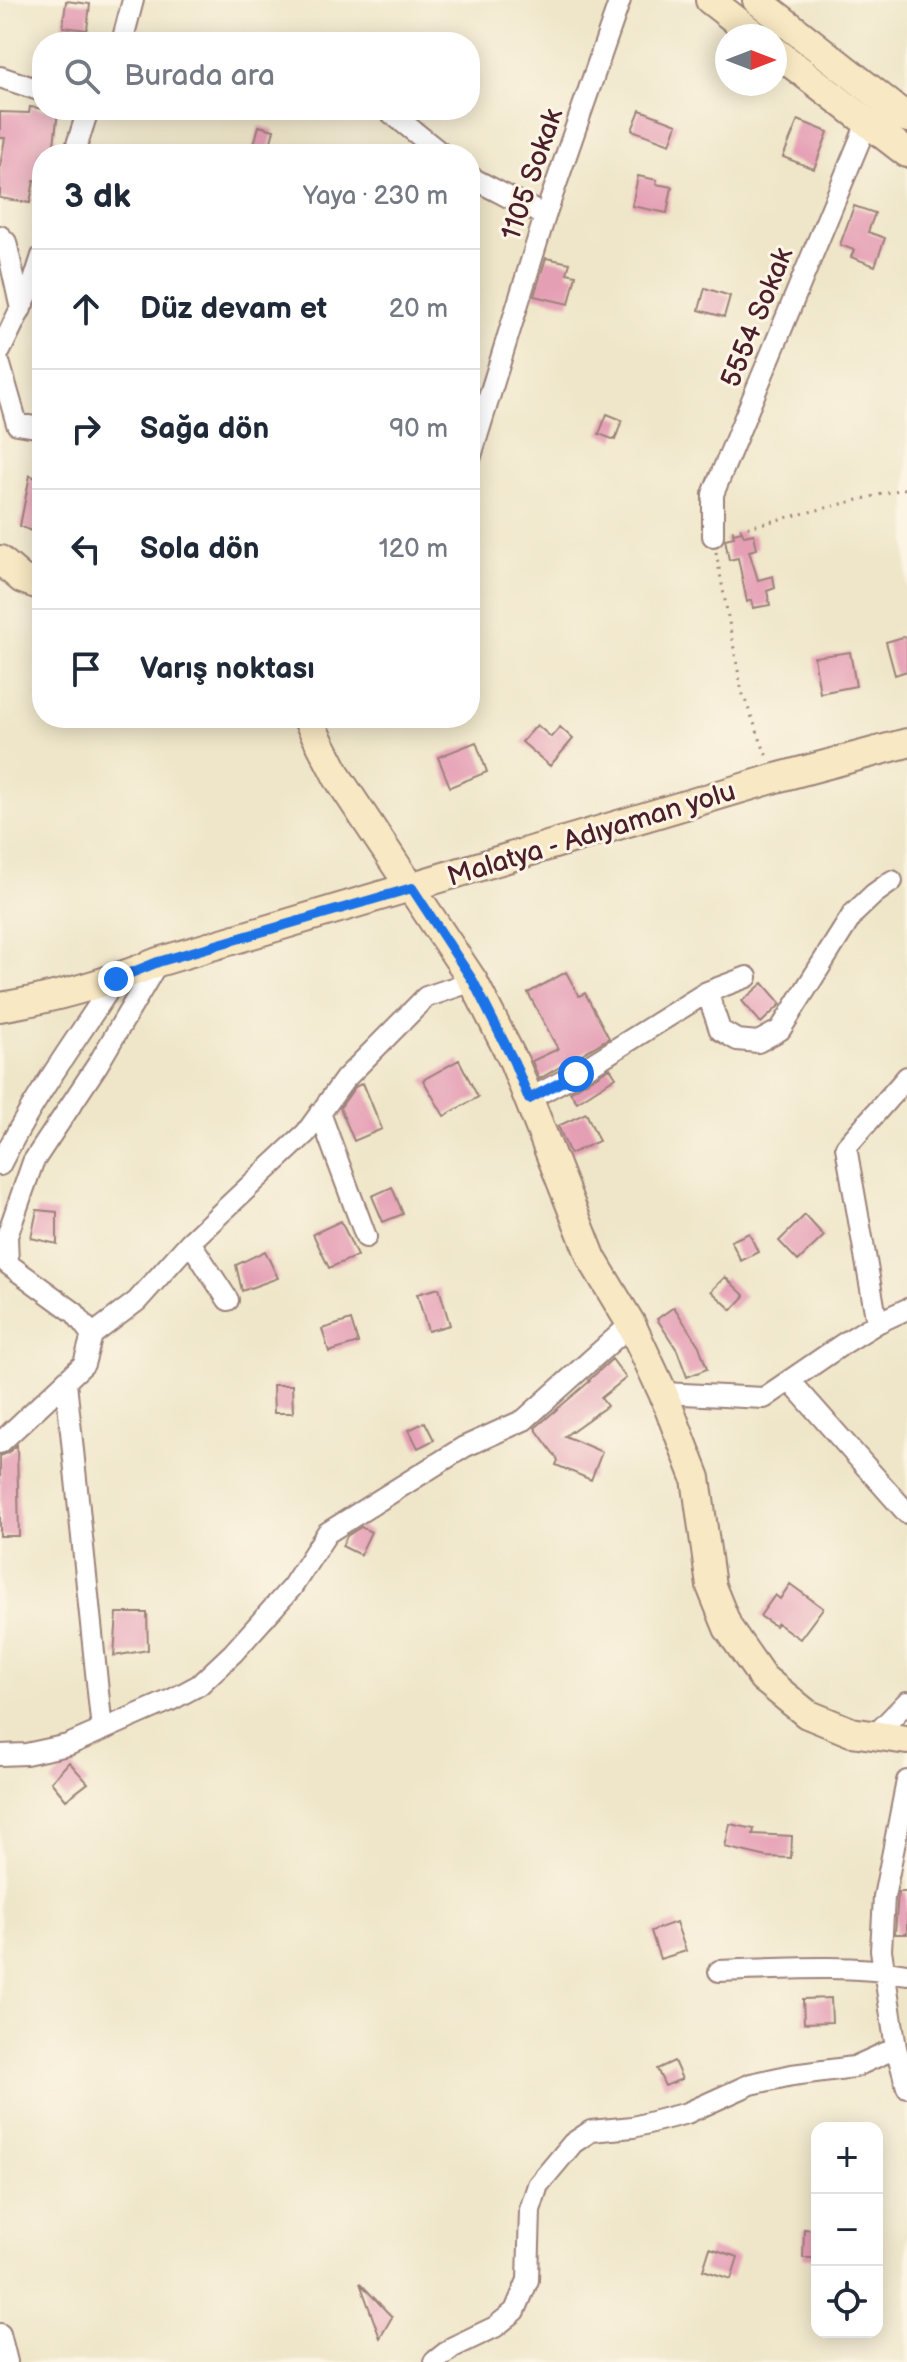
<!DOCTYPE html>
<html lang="tr">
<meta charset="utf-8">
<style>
:root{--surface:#fff;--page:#f2f2f3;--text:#1f2937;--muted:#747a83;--line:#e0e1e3}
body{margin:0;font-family:"Balsamiq Sans",sans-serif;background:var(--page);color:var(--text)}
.controls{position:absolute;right:24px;bottom:24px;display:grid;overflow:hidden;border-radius:16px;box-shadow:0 4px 20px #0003}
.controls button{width:72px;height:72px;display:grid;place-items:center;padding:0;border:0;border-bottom:2px solid var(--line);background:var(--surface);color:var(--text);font:40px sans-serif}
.compass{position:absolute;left:715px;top:24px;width:72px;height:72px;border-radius:50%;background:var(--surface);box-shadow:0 4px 20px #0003;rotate:90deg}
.stop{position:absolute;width:24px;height:24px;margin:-18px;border:6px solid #1a73e8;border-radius:50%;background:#fff}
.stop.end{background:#1a73e8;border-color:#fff;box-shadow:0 2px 8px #0008}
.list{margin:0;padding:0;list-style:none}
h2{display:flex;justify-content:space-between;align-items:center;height:104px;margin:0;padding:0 32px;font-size:34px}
h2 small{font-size:26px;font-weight:400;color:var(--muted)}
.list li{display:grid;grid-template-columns:52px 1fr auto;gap:24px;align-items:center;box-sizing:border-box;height:120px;padding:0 32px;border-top:2px solid var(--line)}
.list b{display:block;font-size:30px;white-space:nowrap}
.list em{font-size:26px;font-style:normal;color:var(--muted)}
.icon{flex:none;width:44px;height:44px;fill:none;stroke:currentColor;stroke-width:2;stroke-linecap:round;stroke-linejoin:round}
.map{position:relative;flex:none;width:907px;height:2362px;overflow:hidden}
.search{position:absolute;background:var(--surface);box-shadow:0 4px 20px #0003;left:32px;top:32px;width:448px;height:88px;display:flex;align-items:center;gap:20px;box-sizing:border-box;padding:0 28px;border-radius:32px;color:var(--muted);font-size:30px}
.panel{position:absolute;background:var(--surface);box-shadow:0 4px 20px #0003;left:32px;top:144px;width:448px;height:584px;border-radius:32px}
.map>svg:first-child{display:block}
.building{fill:#e59fb5}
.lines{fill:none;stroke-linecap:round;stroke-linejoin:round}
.minor-casing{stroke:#9c827a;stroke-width:24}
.secondary-casing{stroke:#9c827a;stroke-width:32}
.path{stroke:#9c827a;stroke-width:3;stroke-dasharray:2 6;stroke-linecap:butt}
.minor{stroke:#fff;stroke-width:20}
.secondary{stroke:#f8e8c3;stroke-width:28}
.route{stroke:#1a73e8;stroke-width:10}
.labels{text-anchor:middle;stroke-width:6;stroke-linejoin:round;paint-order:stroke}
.street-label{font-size:28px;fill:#4a1f2b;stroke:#fcf5e5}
</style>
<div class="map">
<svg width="907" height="2362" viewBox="0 0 907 2362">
<rect width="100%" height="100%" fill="#fcf5e5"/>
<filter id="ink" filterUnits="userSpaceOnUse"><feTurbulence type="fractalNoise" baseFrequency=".0125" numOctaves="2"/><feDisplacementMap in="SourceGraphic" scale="16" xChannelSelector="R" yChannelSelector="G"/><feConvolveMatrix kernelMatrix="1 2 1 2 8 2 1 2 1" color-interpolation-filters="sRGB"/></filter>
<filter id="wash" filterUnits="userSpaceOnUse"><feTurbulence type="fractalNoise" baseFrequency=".006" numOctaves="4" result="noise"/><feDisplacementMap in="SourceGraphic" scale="32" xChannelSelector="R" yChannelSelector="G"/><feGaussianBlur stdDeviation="1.8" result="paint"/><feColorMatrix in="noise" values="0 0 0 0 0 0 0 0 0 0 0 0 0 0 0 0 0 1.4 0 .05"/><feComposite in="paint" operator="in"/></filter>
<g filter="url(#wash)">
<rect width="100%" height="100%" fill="#efe6c9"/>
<g id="blocks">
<path class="building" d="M66,1l24,3 -3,26 -24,-3z
M30,107l28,4 -5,42 -9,-1 -2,2 -3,27 -5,-1 -4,23 -30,-5v-32l5,-28h-5v-26l29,1z
M640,110l37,14 -7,20 -38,-14z
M798,120l30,12 -14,37 -31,-12z
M259,126l15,4 -6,23 -15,-5z
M638,176l19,4 -1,4 16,3 -5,26 -35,-7z
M854,206l21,7 -7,19 17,6 -10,28 -24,-9 3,-7 -14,-5z
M546,258l24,5 -3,10 9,2 -7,29 -35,-8z
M705,288l25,8 -6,21 -25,-7z
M607,414l15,6 -7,20 -16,-6z
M30,475l12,7v54l-22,-10z
M742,531l2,5 10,-2 3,15 -8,2 9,29 15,-4 2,12 -8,3 3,14 -17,3 -2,-8 -4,2 -9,-44 -9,2 -4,-21 9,-2 -1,-4z
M907,636v35l-12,4 -9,-33z
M850,652l6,34 -36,7 -6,-36z
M537,725l14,12 9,-10 13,12 -23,27 -28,-24z
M476,742l11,30 -37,15 -12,-30z
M566,972l13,24 6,-3 24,45 -70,41 -7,-18 26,-12 -30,-56z
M763,983l18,21 -20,19 -19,-22z
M459,1060l19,37 -34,19 -21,-36z
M610,1068l6,9 -39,25 -7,-10z
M363,1083l19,46 -28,12 -14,-33 15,-21z
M586,1113l13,28 -29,13 -12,-28z
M392,1187l11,27 -20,8 -11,-26z
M37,1210l20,2v32l-26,-6z
M805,1215l19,21 -26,25 -19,-20z
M341,1221l16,35 -28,12 -16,-34z
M749,1233l9,19 -17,9 -10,-20z
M265,1251l13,27 -36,13 -6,-26z
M725,1277l20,19 -13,14 -21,-19z
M439,1288l11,37 -22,6 -11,-37z
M674,1307l25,39 8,23 -20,8 -10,-27 -20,-31z
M351,1320l7,23 -29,9 -7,-23z
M612,1359l14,19 -25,20 6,8 -42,30 37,16 -11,28 -35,-15 2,-5 -23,-32 55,-47 -1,-1z
M273,1385h19l1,28h-19z
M425,1422l9,18 -16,8 -9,-18z
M17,1445l2,91h-19v-80l8,-3z
M361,1527l10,5 -11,23 -18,-9 5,-10z
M790,1584l33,24 -23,31 -23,-16 -2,3 -15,-10 15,-21 5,4z
M117,1613h30l1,37 -34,6z
M69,1762l19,21 -22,17 -15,-18z
M730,1824l24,5 -1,5 39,2 -1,22 -24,-1 -42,-10z
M898,1892h9v42h-12z
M676,1922l10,29 -26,8 -9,-28z
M831,1998l1,24 -28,1 -1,-24z
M674,2061l8,18 -17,7 -8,-17z
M804,2229l13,1v28h-14z
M710,2248l28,9 -7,22 -28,-9z
M360,2283l32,34 -12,21z"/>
</g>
</g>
<g filter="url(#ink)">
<use href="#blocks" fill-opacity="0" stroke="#9c827a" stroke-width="2"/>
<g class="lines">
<g class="minor-casing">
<path id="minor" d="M122,42l11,-42
M0,77l42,14
M390,112l52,42
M74,154l14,-44
M470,177l75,39
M0,236l6,6 15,67
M0,351l34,-70 8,-25
M0,365l17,59 25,4
M470,459l75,-243 75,-216
M713,536v-42l154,-371
M707,992l40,-15
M529,1099l47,-25 131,-82 13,38 17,10 21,2 22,-12 73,-116 21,-20 18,-13
M320,1113l46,124
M0,1165c32,-65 76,-125 116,-186
M190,1242l38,58
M877,1323l-31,-176 61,-70
M92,1335l45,-34 53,-59 116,-109 39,-54 81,-82 47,-16
M790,1381l117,132
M66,1383l36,347
M663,1393l101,5 79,-54 34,-21 30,-14
M0,1443l84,-79 8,-29 -17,-22 -67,-49 -1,-28 26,-74 65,-98 60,-102
M875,1735l32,-33
M0,1755l26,-1 42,-9 103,-45 28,-15 34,-32 59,-66 35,-54 137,-86 60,-27 107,-96
M907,1781l-23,116 -3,53 15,98 11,39
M719,1971c62,-2 127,-7 188,3
M0,2334l7,28
M434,2362l19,-15 42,-20 20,-16 13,-31 2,-70 8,-25 35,-42 18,-12 42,-4 54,-14 64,-29 41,-9 62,-8 42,-19"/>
</g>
<g class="secondary-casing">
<path id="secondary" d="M710,0l46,36
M757,0l150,118
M775,51l132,102
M0,560l22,19 20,7
M307,718l31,60 135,203 41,81 78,197 39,65 32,69 33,85 15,108 17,42 35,50 44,36 44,18 56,8
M0,1007c55,-9 107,-24 158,-45l618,-184 131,-35"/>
</g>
<path class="path" d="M732,531l175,-43
M716,552l26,140 25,65"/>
<use href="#minor" class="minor"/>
<use href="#secondary" class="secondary"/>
</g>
</g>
<g class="lines" filter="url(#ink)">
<path class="route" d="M116,979l42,-17 254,-74 61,93 41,81 15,37 47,-25"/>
</g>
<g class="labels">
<g class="street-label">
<text transform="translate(531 174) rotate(-71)" y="10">1105 Sokak</text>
<text transform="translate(756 317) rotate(-68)" y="10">5554 Sokak</text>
<text transform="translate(591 833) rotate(-17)" y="10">Malatya - Adıyaman yolu</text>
</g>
</g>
</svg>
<div class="controls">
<button>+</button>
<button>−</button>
<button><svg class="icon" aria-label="locate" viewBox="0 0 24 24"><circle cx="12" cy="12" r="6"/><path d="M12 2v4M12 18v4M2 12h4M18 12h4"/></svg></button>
</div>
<svg class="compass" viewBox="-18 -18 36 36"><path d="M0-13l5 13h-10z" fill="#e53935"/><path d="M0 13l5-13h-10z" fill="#747a83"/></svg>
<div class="stop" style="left:576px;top:1074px"></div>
<div class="stop end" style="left:116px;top:979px"></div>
<div class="search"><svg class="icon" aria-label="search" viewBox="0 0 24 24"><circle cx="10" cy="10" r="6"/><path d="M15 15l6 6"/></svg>Burada ara</div>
<section class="panel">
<h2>3 dk<small>Yaya · 230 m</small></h2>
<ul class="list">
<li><svg class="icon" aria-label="ahead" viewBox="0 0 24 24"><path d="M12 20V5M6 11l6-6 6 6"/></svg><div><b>Düz devam et</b></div><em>20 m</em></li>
<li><svg class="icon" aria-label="right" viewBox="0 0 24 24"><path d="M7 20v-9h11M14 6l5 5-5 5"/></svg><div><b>Sağa dön</b></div><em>90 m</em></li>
<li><svg class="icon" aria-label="left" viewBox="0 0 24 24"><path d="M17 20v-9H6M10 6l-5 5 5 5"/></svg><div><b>Sola dön</b></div><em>120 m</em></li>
<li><svg class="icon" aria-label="arrive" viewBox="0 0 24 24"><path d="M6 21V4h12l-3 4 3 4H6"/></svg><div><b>Varış noktası</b></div></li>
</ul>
</section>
</div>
